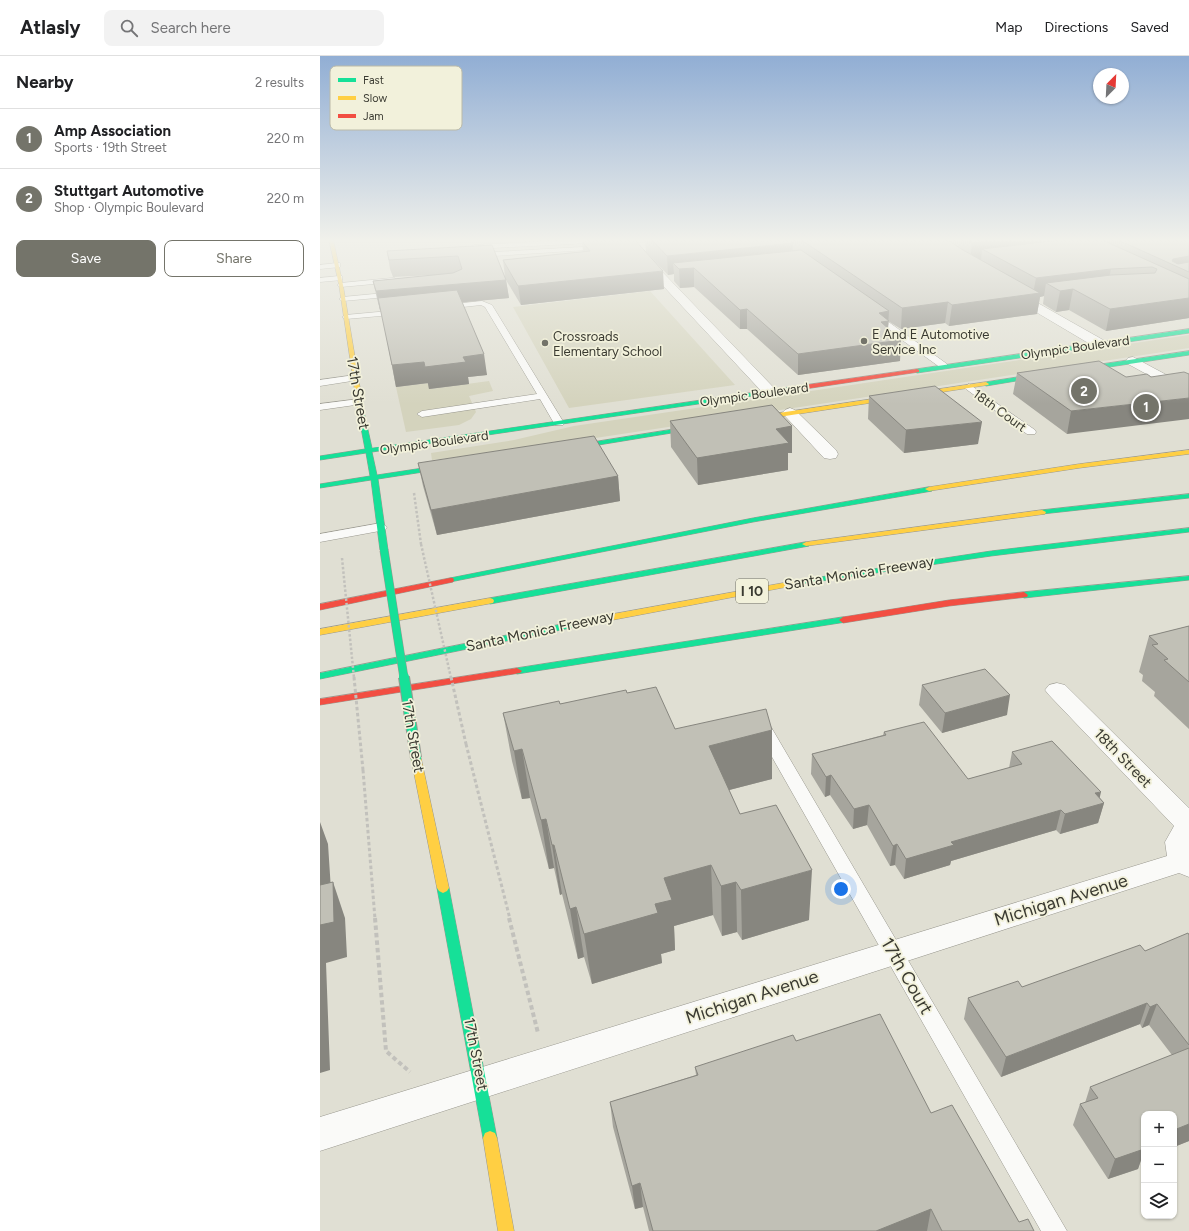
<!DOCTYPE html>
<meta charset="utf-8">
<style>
:root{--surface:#fff;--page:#f2f2f2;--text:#202124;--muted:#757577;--line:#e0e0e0;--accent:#74746a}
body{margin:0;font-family:Figtree,sans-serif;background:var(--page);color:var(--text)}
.controls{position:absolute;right:12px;bottom:12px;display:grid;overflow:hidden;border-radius:8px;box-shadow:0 1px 3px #0004}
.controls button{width:36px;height:36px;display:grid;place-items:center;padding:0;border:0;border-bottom:1px solid var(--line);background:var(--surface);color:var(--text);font:20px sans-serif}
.compass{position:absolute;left:773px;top:12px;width:36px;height:36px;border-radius:50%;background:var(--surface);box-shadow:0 1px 3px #0004;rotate:24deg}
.you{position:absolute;left:521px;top:833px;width:14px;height:14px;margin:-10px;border:3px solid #fff;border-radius:50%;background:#1a73e8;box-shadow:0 0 0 6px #1a73e833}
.badge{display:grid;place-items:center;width:26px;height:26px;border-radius:50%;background:var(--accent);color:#fff;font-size:13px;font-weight:700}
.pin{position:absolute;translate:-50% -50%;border:2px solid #fff;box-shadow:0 1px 4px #0006}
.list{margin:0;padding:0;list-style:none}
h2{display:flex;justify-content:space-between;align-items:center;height:52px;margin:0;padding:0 16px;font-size:17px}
h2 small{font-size:13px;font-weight:400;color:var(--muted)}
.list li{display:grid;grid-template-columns:26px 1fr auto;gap:12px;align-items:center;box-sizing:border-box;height:60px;padding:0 16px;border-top:1px solid var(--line)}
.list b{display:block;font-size:15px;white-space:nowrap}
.list p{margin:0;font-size:13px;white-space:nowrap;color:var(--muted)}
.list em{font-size:13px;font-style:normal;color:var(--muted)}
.actions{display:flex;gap:8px;padding:12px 16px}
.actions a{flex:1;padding:9px 0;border:1px solid var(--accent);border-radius:8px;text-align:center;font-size:14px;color:var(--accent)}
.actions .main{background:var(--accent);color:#fff}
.icon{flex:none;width:22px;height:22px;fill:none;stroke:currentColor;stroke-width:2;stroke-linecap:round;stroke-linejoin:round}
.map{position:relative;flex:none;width:869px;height:1175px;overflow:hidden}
header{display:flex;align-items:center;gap:24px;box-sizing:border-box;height:56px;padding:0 20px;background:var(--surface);border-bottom:1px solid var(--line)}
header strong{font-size:19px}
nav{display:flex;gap:22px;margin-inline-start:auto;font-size:14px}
.search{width:280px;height:36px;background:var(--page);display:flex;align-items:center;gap:10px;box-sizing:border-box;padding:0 14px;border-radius:8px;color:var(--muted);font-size:15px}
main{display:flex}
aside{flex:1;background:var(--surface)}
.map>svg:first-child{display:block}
.green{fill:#d4d3bd}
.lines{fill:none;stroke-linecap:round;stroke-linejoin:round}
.lane-casing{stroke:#99988f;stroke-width:1}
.street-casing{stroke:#99988f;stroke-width:1}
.fast-casing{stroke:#99988f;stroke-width:1}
.slow-casing{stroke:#99988f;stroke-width:1}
.jam-casing{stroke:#99988f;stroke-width:1}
.path-far2{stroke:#c2c1bc;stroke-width:2.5;stroke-dasharray:2.5 2;stroke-linecap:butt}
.path-far1{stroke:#c2c1bc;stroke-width:3;stroke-dasharray:3.5 2.5;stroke-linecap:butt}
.path{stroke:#c2c1bc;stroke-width:4;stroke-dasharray:4.5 3;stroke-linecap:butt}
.lane{fill:#fafaf8;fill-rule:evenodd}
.street{fill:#fafaf8;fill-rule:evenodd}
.fast{fill:#16e098;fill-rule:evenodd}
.slow{fill:#ffcf43;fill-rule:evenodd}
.jam{fill:#f24e42;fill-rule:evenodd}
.fast-bridge-far1-casing{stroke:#99988f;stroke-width:9;stroke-linecap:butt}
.fast-bridge-casing{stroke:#99988f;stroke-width:12;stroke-linecap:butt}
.path-bridge-far1{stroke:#c2c1bc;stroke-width:2.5;stroke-dasharray:2.5 2;stroke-linecap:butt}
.path-bridge{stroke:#c2c1bc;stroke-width:3;stroke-dasharray:3.5 2.5;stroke-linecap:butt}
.fast-bridge-far1{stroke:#16e098;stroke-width:8}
.fast-bridge{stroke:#16e098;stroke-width:10}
.wall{fill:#a6a59d}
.shaded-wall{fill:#87867f}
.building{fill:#c1c0b6;stroke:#87867f}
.poi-dot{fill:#74746a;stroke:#f2f1db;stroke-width:1.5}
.labels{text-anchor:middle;stroke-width:3.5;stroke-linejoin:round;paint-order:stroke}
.far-poi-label{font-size:13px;fill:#3a3a31;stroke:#f2f1db;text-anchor:start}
.far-street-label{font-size:13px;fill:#3a3a31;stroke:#f2f1db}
.shield{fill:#f2f1db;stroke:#717164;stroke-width:1}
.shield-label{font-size:14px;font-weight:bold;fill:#3a3a31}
.street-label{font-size:15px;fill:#3a3a31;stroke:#f2f1db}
.near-street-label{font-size:18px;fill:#3a3a31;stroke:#f2f1db}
.key{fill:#f2f1db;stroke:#bbbaa8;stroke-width:1}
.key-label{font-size:11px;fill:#3a3a31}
</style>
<header>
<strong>Atlasly</strong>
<div class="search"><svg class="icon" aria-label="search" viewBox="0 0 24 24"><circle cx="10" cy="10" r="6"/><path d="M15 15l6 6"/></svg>Search here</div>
<nav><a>Map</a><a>Directions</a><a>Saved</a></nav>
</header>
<main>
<aside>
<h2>Nearby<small>2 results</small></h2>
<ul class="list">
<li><span class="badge">1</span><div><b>Amp Association</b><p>Sports · 19th Street</p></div><em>220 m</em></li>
<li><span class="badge">2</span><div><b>Stuttgart Automotive</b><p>Shop · Olympic Boulevard</p></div><em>220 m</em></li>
</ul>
<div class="actions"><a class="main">Save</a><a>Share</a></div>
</aside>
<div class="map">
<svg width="869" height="1175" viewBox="0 0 869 1175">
<rect width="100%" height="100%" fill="#e0dfd3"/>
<path class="green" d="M330,235l85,94 -166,23 -56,-101z
M869,279v13l-673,102 -84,10 -1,-7 83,-13 60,-14z
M169,325l4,10 -24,5 7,16 -5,7 -12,6 -53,7 -10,-45 32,-4 2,6z"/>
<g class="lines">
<g class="lane-casing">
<path id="lane" d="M271,183l13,4 -3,2 -12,-2 -115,6 -3,-2 3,-2z
M281,190l2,1v2l-125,8 -3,-2 3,-2z
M17,207h3v4l-20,2v-4z
M19,220h3v4l-22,2v-4z
M72,222h3v4l-54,5 -4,-2 4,-2z
M75,236h3v4l-55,5 -4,-2 4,-2z
M162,245l10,4 72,118 -1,2h-8l-15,-26 -118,18 -5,-3 5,-3 115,-17 -52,-87 -4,-2 -36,4 -4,-2 4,-2z
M80,254h3v4l-57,5 -4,-2 4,-2z
M550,257h6l71,51v4h-6l-71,-51z
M35,319l3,1v4l-38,6v-6z
M649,328l66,46 1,2 -1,2h-8l-61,-45 -2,-2z
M39,343l5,3 -2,2 -42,6v-6z
M61,467l6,4 -2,3 -65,12v-8z
M443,666l5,1 3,4 296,504h-26l-286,-504 3,-4z"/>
</g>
<g class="street-casing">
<path id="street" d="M323,199l4,1 127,132 2,3 -2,3h-10l-125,-134 -2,-2z
M693,233l92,52 2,3 -2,3h-10l-86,-51 -2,-3 2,-3z
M813,301l56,30v10l-61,-33 -2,-3 2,-3z
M470,352l5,2 41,40 2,4 -2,4 -6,1 -6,-1 -39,-42 -3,-3 3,-3z
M737,627l8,2 124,123v69l-10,-4 -859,278v-34l847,-261 -2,-14 9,-16 -125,-131 -4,-5 4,-5z"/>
</g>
<g class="fast-casing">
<path id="fast" d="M869,273v4l-272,40 -3,-2 3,-2z
M869,295v4l-113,17 -3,-2 3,-2z
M724,317l2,1v2l-60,10 -3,-2 3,-2z
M478,330l3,2 -1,1 -428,63 5,23 72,-11 3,2 -3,2 -71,11 10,71 -4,2 -4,-2 -9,-70 -51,8v-4l50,-8 -4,-23 -46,7v-4l45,-7 -7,-37 3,-2 3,2 8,36z
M380,369l3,2 -1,1 -134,22 -3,-2 3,-2z
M609,431l4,2 -1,2 -179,31 -303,60 -4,-2 4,-2 303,-60z
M869,438v4l-147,16 -4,-2 4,-2z
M869,472v4l-198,24 -197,29 -4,-2 4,-2 197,-30z
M486,486l4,2 -1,2 -319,58 -4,-3 4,-3z
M869,520v4l-165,18 -4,-3 4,-3z
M282,560l3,1 1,2 -1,2 -285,58v-6z
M523,561l3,1 1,2 -1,2 -329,52 -5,-3 5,-3z
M123,827l4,2 2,3 48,250 -2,5 -5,2 -5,-2 -2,-5 -46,-250 2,-3z"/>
</g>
<g class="slow-casing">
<path id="slow" d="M9,183h4l10,46 21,127 -3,2 -3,-2 -19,-127z
M666,326l3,2 -1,1 -236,36 -3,-2 3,-2z
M869,394v4l-110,14 -150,23 -4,-2 4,-2 150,-23z
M722,454l4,2 -1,2 -239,32 -4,-2 4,-2z
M474,525h3l1,2 -1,2 -195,37 -4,-3 4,-3z
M170,542l3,1 1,2 -1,2 -173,32v-6z
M96,699l4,1 1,2 28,130 -2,3 -4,2 -4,-2 -2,-3 -26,-130 1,-2z
M170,1075l5,2 2,5 17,93h-16l-15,-93 2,-5z"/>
</g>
<g class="jam-casing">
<path id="jam" d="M597,313l2,1v2l-121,18 -3,-2 3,-2z
M130,522h3l1,2 -1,2 -133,28v-6z
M704,536l4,3 -1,2 -78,9 -106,17 -4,-3 4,-3 106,-17z
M197,612l5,3 -2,2 -200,32v-6z"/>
</g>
<path class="path-far2" d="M94,437l7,51"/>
<path class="path-far1" d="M146,688l44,175
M43,714l12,149"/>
<path class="path" d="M55,862l11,133 24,21
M189,862l29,115"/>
<use href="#lane" class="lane"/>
<use href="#street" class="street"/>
<use href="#fast" class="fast"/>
<use href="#slow" class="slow"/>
<use href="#jam" class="jam"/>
<g class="fast-bridge-far1-casing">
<path id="fast-bridge-far1" d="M64,494l20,128"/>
</g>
<g class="fast-bridge-casing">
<path id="fast-bridge" d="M84,621l12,81"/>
</g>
<path class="path-bridge-far1" d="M101,488l30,134
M22,502l12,120"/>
<path class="path-bridge" d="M34,621l9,93
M131,621l15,67"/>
<use href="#fast-bridge-far1" class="fast-bridge-far1"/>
<use href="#fast-bridge" class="fast-bridge"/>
</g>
<path class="wall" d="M325,183h544v79l-83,13 -37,-21 -13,2 -13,-8 1,-8 -4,1 -3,17 -88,12 -4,-3 -44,6 -13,-8h1l-1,8 12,32 -102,14 -51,-46h-7l-46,-42 -14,1 -6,-7v-7l-6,1 -22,-23z
M262,185l82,48 -143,16 -15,-25 3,18 -47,4 25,73 -19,2 1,7 -40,5 -1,-6 -32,4 -15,-77h-1l-3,-11 -4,-18 61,-6 -41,2 -3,-8 -3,-18 105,-6 13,32 -2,-17 80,-8z
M779,305l-32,73 -54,-40 4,-21z
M549,340l109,48 -74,9 -36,-34z
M350,365l122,5v27h-4v17l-90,15 -27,-38z
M98,407l200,13 2,25 -183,34 -14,-49z
M869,570v103l-35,-33 1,-4 -13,-11 1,-6 -4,-3 10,-36z
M602,629l85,30 -65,18 -23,-28z
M307,637l48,36 97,1v49l-43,11 11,24 69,106 -67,20 -5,-8 -15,4 -9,-21 -39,11 1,24 -14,4 1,9 -70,21 -8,-27 -6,2 -16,-65 -2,1 -6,-27 -5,1 -19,-71 -8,1 -10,-38 -9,-48z
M564,676l84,47 41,-11 3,-16 88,46 4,5 -6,20 -38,11 -4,-4 -105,31 -1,4 -46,14 -9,-14 -5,1 -23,-41 -14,4 -23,-34 -5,2 -14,-23 1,-20 71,-19z
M869,879v206l-48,19 -3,9 -30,10 -35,-54 7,-21 5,-1 5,-16 82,-32 -23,-30 -7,3 -2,-4 -139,53 -37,-58 4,-21 54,-11 123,-36z
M476,985l135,72 88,109 15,9h-385l-6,-24 -8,2 -22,-82 -3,-25 86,-27 -1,-8z"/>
<path class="shaded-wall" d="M690,183h69l-97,10 -1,12 -11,1 2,-19z
M473,187l-1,19 -98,6v19l-14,1 -1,-19 -6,-6 1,11 -6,1 -1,-19z
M869,200v16l-17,-11 1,-2z
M791,213l-4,19 -34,1 -4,21 -13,2 4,-21 -14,-8 -2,13 -4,1 -3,17 -88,12 3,-21 81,-11 3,-16z
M343,215l1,18 -143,16 -3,-19z
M186,224l3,18 -129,12 -4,-19z
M869,242v20l-83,13 4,-22z
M628,246l-3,21 -44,6 1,-21z
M427,253v20h-7v-19z
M569,255l-2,30 -8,1v-29z
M581,284l-1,21 -102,14v-21z
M164,298l3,21 -19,2 1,7 -40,5 -4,-22 38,-10z
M104,306l4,21 -32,4 -4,-22z
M869,342v21l-122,15 4,-23z
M662,366l-4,22 -74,9 2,-23z
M472,370v27h-4v17l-90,15 -1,-27 79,-29z
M298,420l2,25 -183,34 -6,-25z
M690,639l-3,20 -65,18 3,-20z
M452,674v49l-62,16 -1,-49z
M202,693l8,49 -8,1 -8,-48z
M511,719l-1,20 -5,2 1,-20z
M781,736l-3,13 6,-2 -6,20 -38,11 5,-20 30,-21z
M549,749l-2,20 -14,4 1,-20z
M741,754l-5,20 -105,31 -1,4 -46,14 2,-20 45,-17z
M226,763l8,49 -5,1 -8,-49z
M0,766l8,22 5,77 -13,-36z
M577,788l-2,21 -5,1 3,-20z
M232,789h2l8,49 -2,1z
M391,809l2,50 -39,11 1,24 -14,4 1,9 -70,21 -8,-50 71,-30 9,-26z
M492,814l-3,50 -67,20 -1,-50z
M13,826l12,36 2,39 -21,6 4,107 -10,3v-148z
M416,826l1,50 -15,4 -1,-50z
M256,851l8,50 -6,2 -8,-50z
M827,947l-7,21 -139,53 5,-20z
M837,948l-8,21 -7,3 8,-21z
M869,1068v17l-15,6v-17z
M824,1086v17l-3,1 -3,9 -30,10 7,-20z
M320,1127l3,24 -8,2 -3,-23z
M611,1153l-4,22h-51z"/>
<path class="building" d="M279,183h35l29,32 -145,15 -15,-26 87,-9 -8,-10z
M331,183h137l5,4 -126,13z
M480,183h146l17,11 77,43 -88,12 -4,-3 -46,6z
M646,183h44l-38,4z
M749,183h31l89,40v19l-79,11 -37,-20 -13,2 -14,-8 65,-8 44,-2 2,-4 -5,-2 -41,2 -75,9 -54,-29z
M796,183h73v17l-16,3 -1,2 6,3 11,-2v10z
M172,189l14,35 -130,11 -3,-10 80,-8 9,-4 -4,-13 -69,4 -2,-9z
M481,194l88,61 -10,2 10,8 -8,1 20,18 -103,14 -51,-45 -7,1 -46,-42 -15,1 -6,-6z
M137,234l27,64 -21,3 3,5 -41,5 -1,-5 -32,3 -14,-67z
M779,305l27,16 21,-3 4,3 33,-5 5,2v24l-118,13 -54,-38z
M615,330l47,36 -76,8 -37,-34z
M452,349l20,21 -16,3 13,14 -92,15 -27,-37z
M274,380l24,40 -187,34 -13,-47z
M869,570v56l-25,-22 4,-1 -16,-14 6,-1 -9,-8z
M665,613l25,26 -65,18 -23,-28z
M336,631l19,42 91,-20 6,21 -63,16 31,68 36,-9 36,65 -71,20 -5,-8 -15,4 -10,-21 -47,13 8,22 -17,4 3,9 -74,21 -8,-27 -6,2 -16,-64h-2l-6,-26 -5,1 -19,-71 -8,2 -11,-38 56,-12 1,3 66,-14 1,3z
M604,666l44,57 54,-15 -10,-12 40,-11 49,51 -6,1 9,10 -39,11 -4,-4 -110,32 3,3 -48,14 -9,-15 -4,2 -24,-41 -15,4 -23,-34 -5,2 -14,-23 74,-19 -2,-3z
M0,824v5l13,-3 1,40 -14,3z
M868,877l1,2v110l-32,-41 -7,3 -3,-4 -141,54 -38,-59 50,-17 4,6 118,-42 5,6z
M560,958l51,99 21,-8 67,117 9,-3 6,12h-92l-11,-22 -55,22h-223l-13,-48 -8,3 -22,-84 88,-27 -3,-8 98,-32 3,6z
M869,992v76l-15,6v-16h-30v28l-2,1 2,3v3l-29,10 -35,-55 18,-6 -8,-11z"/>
<linearGradient id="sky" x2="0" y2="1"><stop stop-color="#91aed4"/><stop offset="0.53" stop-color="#f1f1eb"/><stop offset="1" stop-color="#f1f1eb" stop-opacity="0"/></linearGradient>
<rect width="869" height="348" fill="url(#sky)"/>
<g class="poi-dot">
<circle cx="544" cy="285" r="4"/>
<circle cx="225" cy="287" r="4"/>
</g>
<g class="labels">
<g class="far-poi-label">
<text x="552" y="283">E And E Automotive<tspan x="552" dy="15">Service Inc</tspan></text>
<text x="233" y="285">Crossroads<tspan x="233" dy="15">Elementary School</tspan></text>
</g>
<g class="far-street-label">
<text transform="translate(755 291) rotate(-8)" y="5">Olympic Boulevard</text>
<text transform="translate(434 338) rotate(-8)" y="5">Olympic Boulevard</text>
<text transform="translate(680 354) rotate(36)" y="5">18th Court</text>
<text transform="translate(114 386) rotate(-8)" y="5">Olympic Boulevard</text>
</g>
<rect class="shield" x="416" y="523" width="32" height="24" rx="3"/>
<g class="shield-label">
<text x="432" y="540">I 10</text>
</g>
<g class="street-label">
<text transform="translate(38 337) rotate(80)" y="5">17th Street</text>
<text transform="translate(539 517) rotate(-9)" y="5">Santa Monica Freeway</text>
<text transform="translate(220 575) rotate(-12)" y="5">Santa Monica Freeway</text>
<text transform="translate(93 680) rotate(80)" y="5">17th Street</text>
<text transform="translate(803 702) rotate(46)" y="5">18th Street</text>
<text transform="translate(156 998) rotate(79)" y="5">17th Street</text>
</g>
<g class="near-street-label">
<text transform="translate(741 844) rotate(-17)" y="6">Michigan Avenue</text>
<text transform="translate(587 920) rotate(60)" y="6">17th Court</text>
<text transform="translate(432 941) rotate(-18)" y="6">Michigan Avenue</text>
</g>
</g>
<rect x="10" y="10" width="132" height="64" rx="6" class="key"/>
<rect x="18" y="22" width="18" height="4" fill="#16e098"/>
<rect x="18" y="40" width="18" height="4" fill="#ffcf43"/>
<rect x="18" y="58" width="18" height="4" fill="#f24e42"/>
<g class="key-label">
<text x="43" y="28">Fast</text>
<text x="43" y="46">Slow</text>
<text x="43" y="64">Jam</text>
</g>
</svg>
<div class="controls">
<button>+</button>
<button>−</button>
<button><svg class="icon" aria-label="layers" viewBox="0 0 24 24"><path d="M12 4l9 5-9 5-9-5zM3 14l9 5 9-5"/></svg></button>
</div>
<svg class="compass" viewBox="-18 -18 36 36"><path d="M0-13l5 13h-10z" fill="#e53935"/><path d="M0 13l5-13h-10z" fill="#757577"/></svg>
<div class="you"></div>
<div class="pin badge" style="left:826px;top:351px">1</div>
<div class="pin badge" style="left:764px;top:335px">2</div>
</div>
</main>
